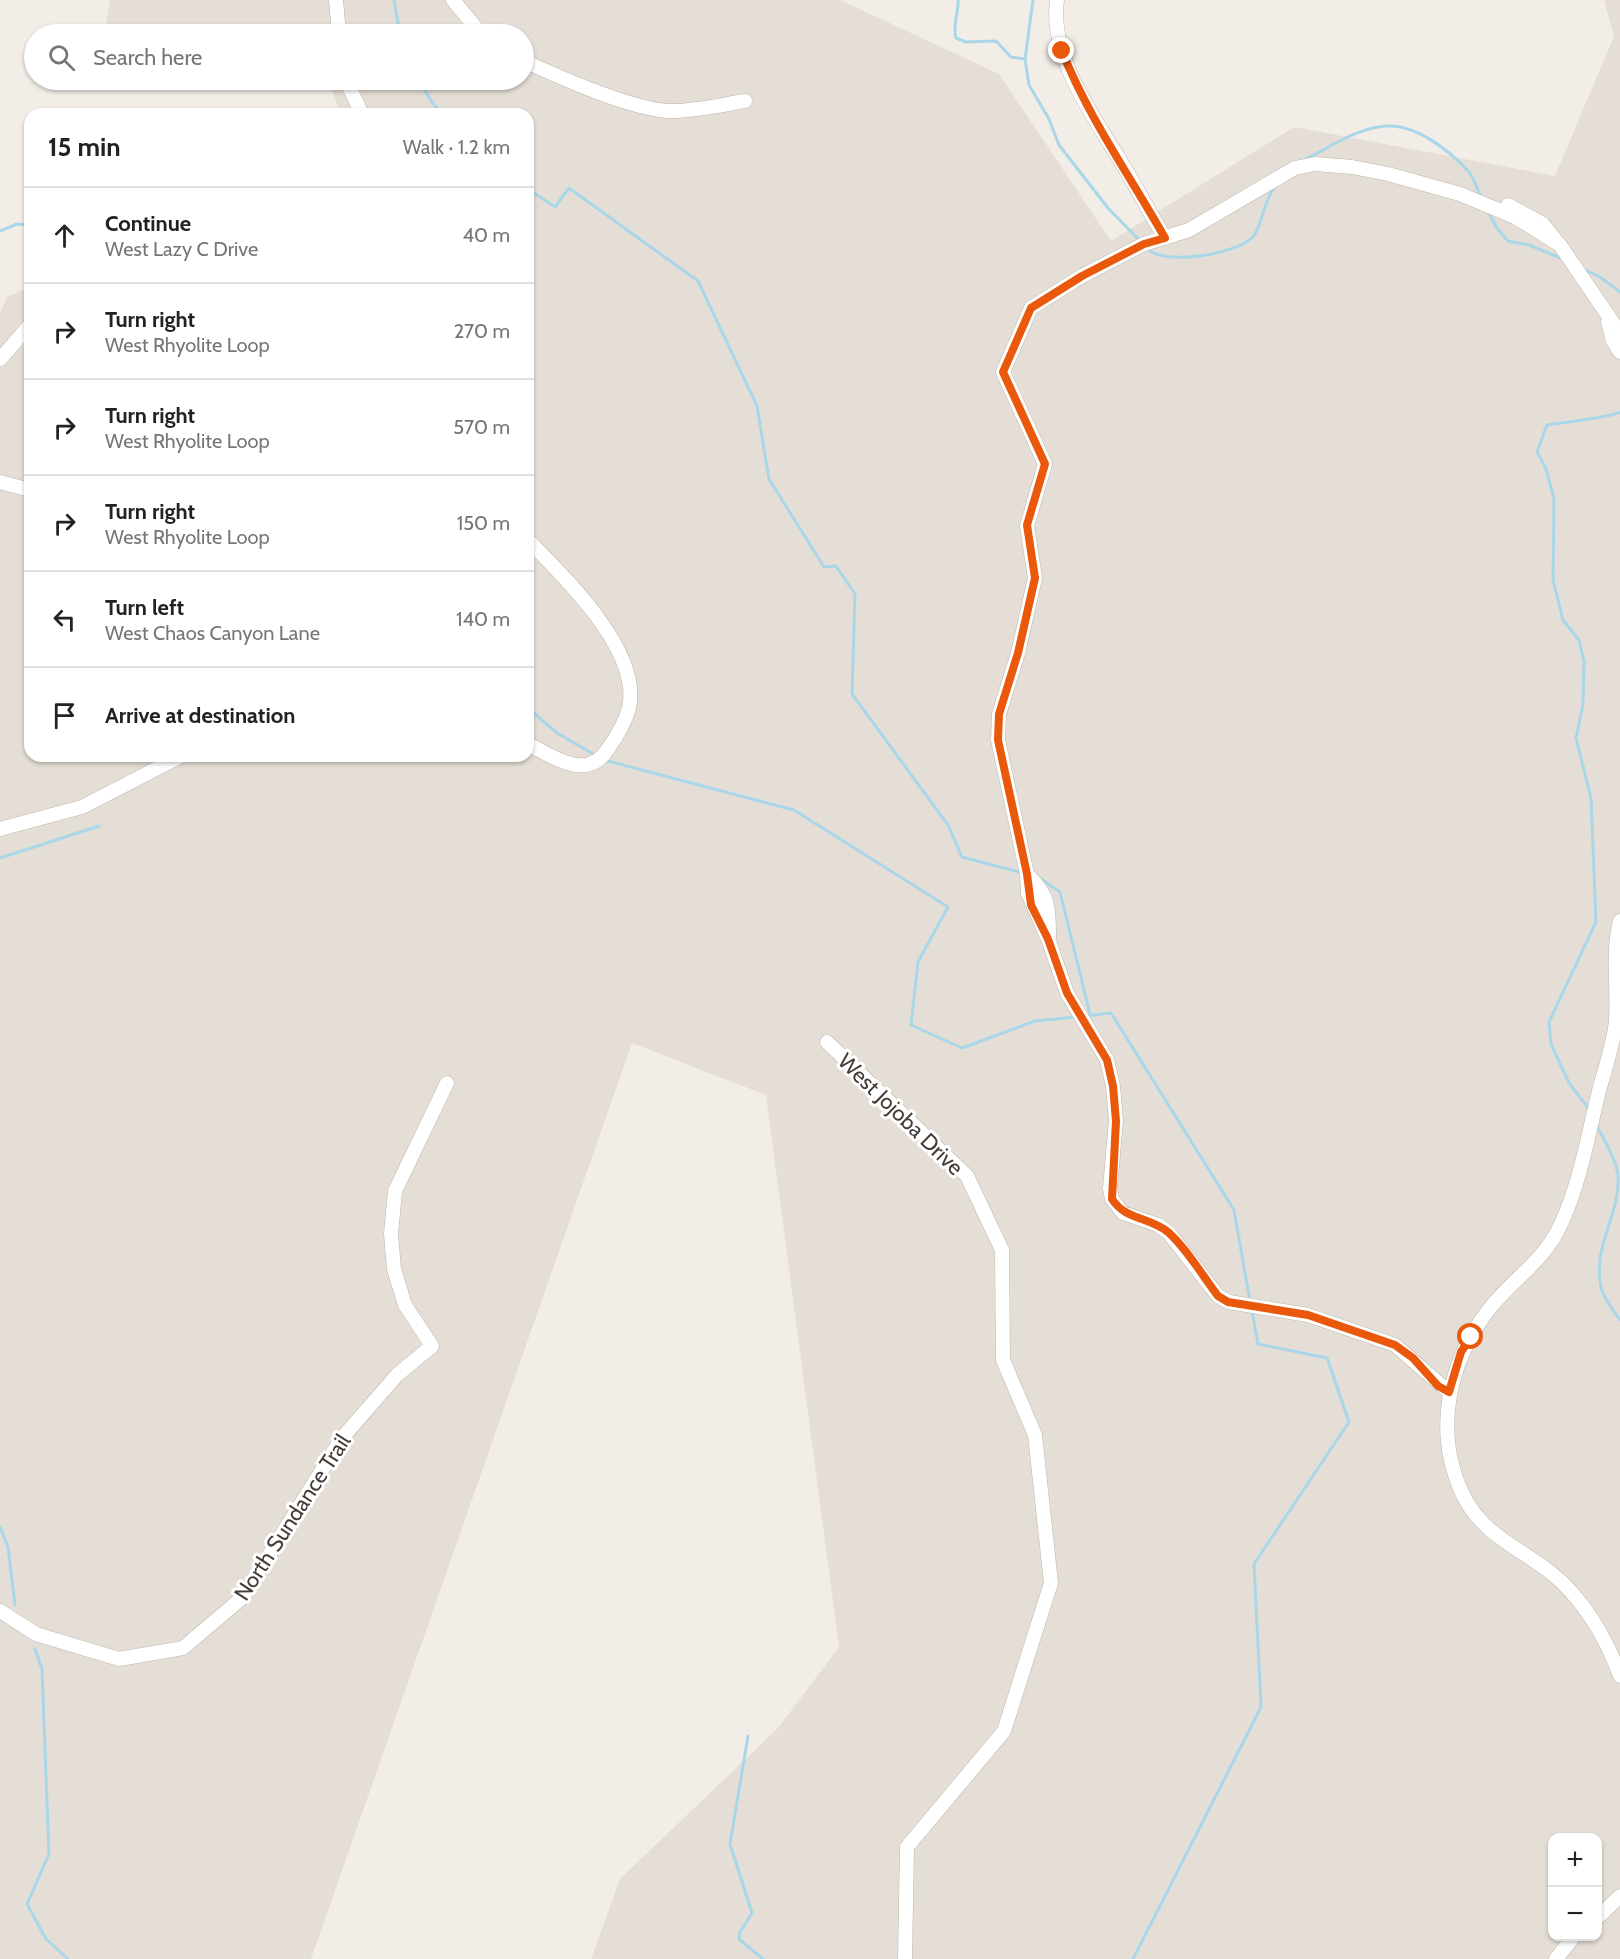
<!DOCTYPE html>
<meta charset="utf-8">
<style>
:root{--surface:#fff;--page:#f2f2f2;--text:#222;--muted:#767676;--line:#e0e0e0}
body{margin:0;font-family:Cabin,sans-serif;background:var(--page);color:var(--text)}
.controls{position:absolute;right:18px;bottom:18px;display:grid;overflow:hidden;border-radius:12px;box-shadow:0 2px 4px #0004}
.controls button{width:54px;height:54px;display:grid;place-items:center;padding:0;border:0;border-bottom:2px solid var(--line);background:var(--surface);color:var(--text);font:30px sans-serif}
.stop{position:absolute;width:18px;height:18px;margin:-14px;border:4px solid #ea580c;border-radius:50%;background:#fff}
.stop.end{background:#ea580c;border-color:#fff;box-shadow:0 2px 6px #0008}
.list{margin:0;padding:0;list-style:none}
h2{display:flex;justify-content:space-between;align-items:center;height:78px;margin:0;padding:0 24px;font-size:26px}
h2 small{font-size:20px;font-weight:400;color:var(--muted)}
.list li{display:grid;grid-template-columns:39px 1fr auto;gap:18px;align-items:center;box-sizing:border-box;height:96px;padding:0 24px;border-top:2px solid var(--line)}
.list b{display:block;font-size:22px;white-space:nowrap}
.list p{margin:0;font-size:20px;white-space:nowrap;color:var(--muted)}
.list em{font-size:20px;font-style:normal;color:var(--muted)}
.icon{flex:none;width:33px;height:33px;fill:none;stroke:currentColor;stroke-width:2;stroke-linecap:round;stroke-linejoin:round}
.map{position:relative;flex:none;width:1620px;height:1959px;overflow:hidden}
.search{position:absolute;background:var(--surface);box-shadow:0 2px 4px #0004;left:24px;top:24px;width:510px;height:66px;display:flex;align-items:center;gap:15px;box-sizing:border-box;padding:0 21px;border-radius:33px;color:var(--muted);font-size:22px}
.panel{position:absolute;background:var(--surface);box-shadow:0 2px 4px #0004;left:24px;top:108px;width:510px;height:654px;border-radius:18px}
.map>svg:first-child{display:block}
.residential{fill:#e5ded6;fill-rule:evenodd}
.lines{fill:none;stroke-linecap:round;stroke-linejoin:round}
.stream{stroke:#a9d7e9;stroke-width:3}
.minor-casing{stroke:#bfb7ad;stroke-width:15}
.minor{stroke:#fff;stroke-width:14}
.route{stroke:#ea580c;stroke-width:8}
.labels{text-anchor:middle;stroke-width:6;stroke-linejoin:round;paint-order:stroke}
.street-label{font-size:22px;fill:#443d37;stroke:#fff}
</style>
<div class="map">
<svg width="1620" height="1959" viewBox="0 0 1620 1959">
<rect width="100%" height="100%" fill="#f2ede7"/>
<path class="residential" d="M110,0h730l159,74 112,167 183,-114 261,49 59,-140 -10,-36h16v1959h-1029l29,-80 158,-151 61,-81 -73,-552 -134,-52 -321,916h-311v-1645l7,-17 23,-10v469h498v-642h-187l-10,-26 -115,-8h308v-46h-419zM1552,1838h46v98h-46z"/>
<g class="lines">
<path class="stream" d="M394,0l6,34
M958,0c1,13 -6,25 -2,38l10,4 30,-1 15,16 14,2
M1033,0l-8,59 4,26 20,34 10,26 49,63 33,34
M418,80l16,25 10,9
M1306,159c24,-12 53,-32 81,-33 29,-2 63,25 82,46 5,6 8,17 12,25
M528,189l27,18 14,-19 129,93 59,125 12,73 55,88 12,-1 19,28 -3,100 96,131 14,32 61,16
M1488,211l8,16 12,14 21,4 34,14
M0,231l17,-7 13,1
M1148,249c17,17 89,5 105,-12 10,-12 9,-34 22,-50
M1583,269l17,8 20,15
M528,708l29,25 38,22
M604,760l190,50 154,97 -30,55 -7,63 51,23 73,-27 41,-4
M0,858l99,-32
M1038,877l22,15 30,122
M1085,1016l26,-3 123,197 16,91
M1589,1109l-20,-26 -18,-39 -2,-22 47,-100 -5,-124 -15,-60 7,-34 1,-43 -5,-21 -16,-20 -10,-40 1,-81 -8,-30 -9,-17 10,-27c13,-2 67,-8 73,-13
M1597,1126c7,14 20,35 21,50 2,42 -26,68 -17,112 3,11 13,23 19,32
M0,1527l8,20 7,58
M35,1649l7,20 7,185 -22,50 19,35 22,20
M748,1736l-18,108 22,69 -12,19 -1,7 24,20
M1133,1959l128,-252 -7,-143 95,-142 -22,-64 -69,-14 -6,-34"/>
<g class="minor-casing">
<path id="minor" d="M336,0l3,34
M453,0l28,34
M1057,0c-8,59 39,119 67,167 14,23 27,48 41,71
M524,61c35,16 110,50 148,50 24,0 49,-6 73,-10
M346,80l16,34
M1508,205l35,19 12,15
M1608,321l5,20 7,11
M0,359l30,-34
M0,482l30,8
M528,540c36,37 114,111 101,168 -4,15 -12,28 -21,41 -21,33 -54,8 -80,-5
M0,829l82,-22 99,-51
M1027,874c22,21 22,33 22,63
M1620,921c-8,31 -2,67 -4,99 -2,23 -11,48 -17,71 -11,44 -19,93 -39,135 -16,35 -47,53 -70,82 -42,54 -57,123 -27,187 19,39 55,52 87,77 32,25 56,65 70,104
M827,1042l140,134 35,74 1,110 32,75 16,148 -47,148 -97,116 -2,112
M1449,1392l-54,-47 -87,-30 -79,-13 -11,-6 -49,-63 -11,-8 -35,-12 -11,-14 -2,-11 6,-67 -3,-35 -6,-26 -40,-67 -19,-54 -20,-46 -1,-19 -29,-134 1,-26 19,-61 17,-75 -8,-52 18,-62 -42,-92 28,-64 51,-32 62,-32 45,-14 106,-62 20,-4 37,3 36,7 72,20 55,23 45,28 60,88
M0,1611l36,23 83,25 64,-11 60,-51 99,-159 55,-63 35,-29 -27,-41 -11,-36 -3,-35 4,-43 52,-108
M1598,1917l22,-21
M1556,1959l18,-23"/>
</g>
<use href="#minor" class="minor"/>
</g>
<g class="lines">
<path class="route" d="M1062,51c26,66 68,125 103,187l-21,6 -62,32 -51,32 -28,64 42,92 -18,61 8,53 -17,75 -19,61 -1,26 29,134 4,31 17,34 19,54 40,67 6,26 3,35 -4,78c13,21 38,18 56,33 19,17 34,43 50,64l10,6 80,13 87,30 18,13 25,28 11,6 12,-40 10,-15"/>
</g>
<g class="labels">
<g class="street-label">
<text transform="translate(901 1114) rotate(44)" y="8">West Jojoba Drive</text>
<text transform="translate(292 1517) rotate(-57)" y="8">North Sundance Trail</text>
</g>
</g>
</svg>
<div class="controls">
<button>+</button>
<button>−</button>
</div>
<div class="stop" style="left:1471px;top:1337px"></div>
<div class="stop end" style="left:1062px;top:51px"></div>
<div class="search"><svg class="icon" aria-label="search" viewBox="0 0 24 24"><circle cx="10" cy="10" r="6"/><path d="M15 15l6 6"/></svg>Search here</div>
<section class="panel">
<h2>15 min<small>Walk · 1.2 km</small></h2>
<ul class="list">
<li><svg class="icon" aria-label="ahead" viewBox="0 0 24 24"><path d="M12 20V5M6 11l6-6 6 6"/></svg><div><b>Continue</b><p>West Lazy C Drive</p></div><em>40 m</em></li>
<li><svg class="icon" aria-label="right" viewBox="0 0 24 24"><path d="M7 20v-9h11M14 6l5 5-5 5"/></svg><div><b>Turn right</b><p>West Rhyolite Loop</p></div><em>270 m</em></li>
<li><svg class="icon" aria-label="right" viewBox="0 0 24 24"><path d="M7 20v-9h11M14 6l5 5-5 5"/></svg><div><b>Turn right</b><p>West Rhyolite Loop</p></div><em>570 m</em></li>
<li><svg class="icon" aria-label="right" viewBox="0 0 24 24"><path d="M7 20v-9h11M14 6l5 5-5 5"/></svg><div><b>Turn right</b><p>West Rhyolite Loop</p></div><em>150 m</em></li>
<li><svg class="icon" aria-label="left" viewBox="0 0 24 24"><path d="M17 20v-9H6M10 6l-5 5 5 5"/></svg><div><b>Turn left</b><p>West Chaos Canyon Lane</p></div><em>140 m</em></li>
<li><svg class="icon" aria-label="arrive" viewBox="0 0 24 24"><path d="M6 21V4h12l-3 4 3 4H6"/></svg><div><b>Arrive at destination</b></div></li>
</ul>
</section>
</div>
